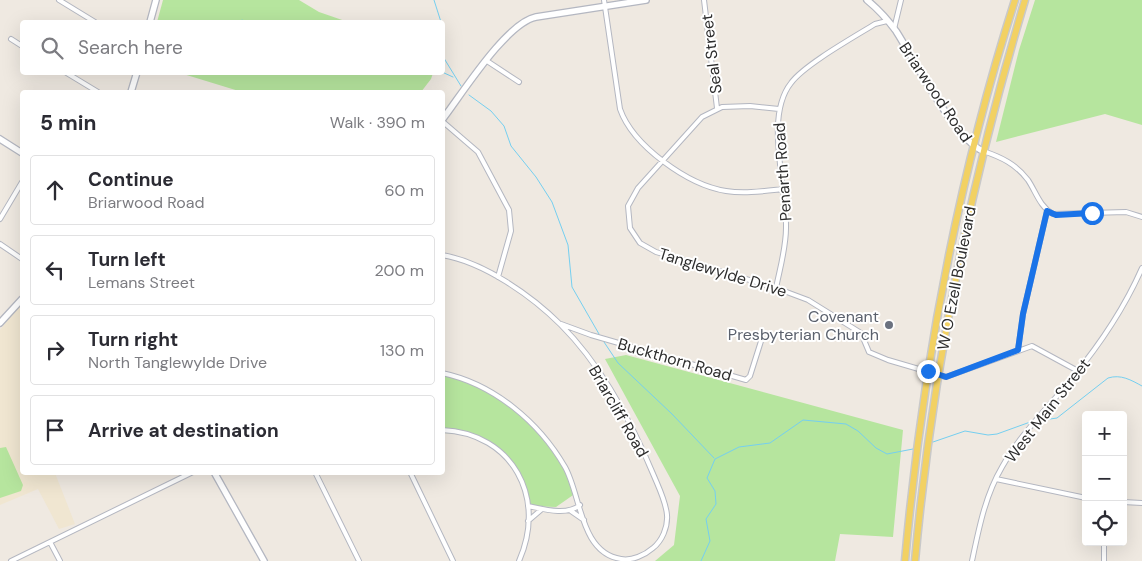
<!DOCTYPE html>
<meta charset="utf-8">
<style>
:root{--surface:#fff;--page:#f7f7f7;--text:#2b2b33;--muted:#7c7c81;--line:#e1e1e2}
body{margin:0;font-family:"DM Sans",sans-serif;background:var(--page);color:var(--text)}
.controls{position:absolute;right:15px;bottom:15px;display:grid;overflow:hidden;border-radius:5px;box-shadow:0 5px 20px #0002}
.controls button{width:45px;height:45px;display:grid;place-items:center;padding:0;border:0;border-bottom:1px solid var(--line);background:var(--surface);color:var(--text);font:25px sans-serif}
.stop{position:absolute;width:15px;height:15px;margin:-11px;border:4px solid #1a73e8;border-radius:50%;background:#fff}
.stop.end{background:#1a73e8;border-color:#fff;box-shadow:0 1px 5px #0008}
.list{margin:0;padding:0;list-style:none}
h2{display:flex;justify-content:space-between;align-items:center;height:65px;margin:0;padding:0 20px;font-size:21px}
h2 small{font-size:16px;font-weight:400;color:var(--muted)}
.list li{display:grid;grid-template-columns:32px 1fr auto;gap:15px;align-items:center;box-sizing:border-box;height:70px;margin:0 10px 10px;padding:0 10px;border:1px solid var(--line);border-radius:5px}
.list b{display:block;font-size:19px;white-space:nowrap}
.list p{margin:0;font-size:16px;white-space:nowrap;color:var(--muted)}
.list em{font-size:16px;font-style:normal;color:var(--muted)}
.icon{flex:none;width:28px;height:28px;fill:none;stroke:currentColor;stroke-width:2;stroke-linecap:round;stroke-linejoin:round}
.map{position:relative;flex:none;width:1142px;height:561px;overflow:hidden}
.search{position:absolute;background:var(--surface);box-shadow:0 5px 20px #0002;left:20px;top:20px;width:425px;height:55px;display:flex;align-items:center;gap:12px;box-sizing:border-box;padding:0 18px;border-radius:5px;color:var(--muted);font-size:19px}
.panel{position:absolute;background:var(--surface);box-shadow:0 5px 20px #0002;left:20px;top:90px;width:425px;height:385px;border-radius:5px}
.map>svg:first-child{display:block}
.education{fill:#f0e6d1}
.green{fill:#b6e59e}
.lines{fill:none;stroke-linecap:round;stroke-linejoin:round}
.stream{stroke:#75cff0;stroke-width:1}
.street-casing{stroke:#b4b7c1;stroke-width:6}
.secondary-casing{stroke:#b4b7c1;stroke-width:8}
.primary-casing{stroke:#c9c9c9;stroke-width:9}
.street{stroke:#fff;stroke-width:4}
.secondary{stroke:#fff;stroke-width:5.5}
.primary{stroke:#f2d163;stroke-width:6}
.route{stroke:#1a73e8;stroke-width:6}
.worship-dot{fill:#6b7280;stroke:#fff;stroke-width:2}
.labels{text-anchor:middle;stroke-width:4;stroke-linejoin:round;paint-order:stroke}
.street-label{font-size:16px;fill:#2e2e2e;stroke:#fff}
.worship-label{font-size:16px;fill:#5b616d;stroke:#fff;text-anchor:end}
</style>
<div class="map">
<svg width="1142" height="561" viewBox="0 0 1142 561">
<rect width="100%" height="100%" fill="#efe9e1"/>
<path class="education" d="M22,302v170l33,1 20,51 -16,5 -21,-40 -38,16v-175z"/>
<path class="green" d="M163,0h136l20,12 29,10h-191z
M1035,0h107v125l-37,-11 -109,28 23,-92z
M180,73l253,-1v1l-2,6 -10,13h-179z
M626,355l277,75 -10,107 -53,-3 -5,27h-180l19,-16 6,-49 -75,-137z
M442,373c47,9 88,44 115,82 8,11 13,26 19,38l-20,14 -28,-1 -13,-38 -22,-23 -24,-11 -26,-1z
M6,447l17,38 -2,6 -21,7v-50z"/>
<g class="lines">
<path class="stream" d="M434,0l7,22
M239,22l3,-2
M442,55l19,31
M240,72h8
M442,72l11,5
M469,95l22,16 13,15 7,20 25,31 16,25 16,43 4,42 27,47
M604,342l14,21 54,51 42,44
M1037,421l20,-3 51,-40c13,-4 23,2 34,8
M933,442l32,-11 23,4 9,-1 36,-13
M701,561l9,-20 -4,-22 10,-15 -1,-13 -8,-13 8,-19 24,-12 31,-4 33,-23 43,4 12,7 18,17 11,6 26,-5"/>
<g class="street-casing">
<path id="street" d="M59,0l36,22
M604,0l16,109c13,37 68,76 106,82 19,3 39,0 58,-2
M704,0l13,108
M894,29l7,-29
M11,39l11,7
M487,61l32,21
M65,72l33,20
M779,109l-29,-3 -28,1 -20,10 -64,71 -10,18 2,22 10,15 16,9 120,36 32,12 53,33 8,19 19,8 58,17 86,-31 46,25
M442,121l36,31 31,58 2,21 -13,46
M983,151c18,6 33,13 45,29 8,12 12,27 25,34l73,-2 16,5
M0,219l22,-37
M0,244l22,15
M442,255c42,7 90,41 119,70 41,41 71,98 93,151 5,12 12,26 13,39 1,12 -5,26 -14,33 -8,7 -21,13 -32,11 -41,-6 -40,-64 -56,-92 -26,-45 -71,-83 -123,-94
M776,288c4,-20 10,-40 10,-60 1,-42 -22,-111 5,-145 13,-18 63,-46 84,-59l12,-3
M561,324l30,11 155,45 4,-4 12,-38
M1018,350l5,-36 24,-103
M442,430c71,3 105,68 77,131
M315,472l44,89
M410,472l43,89
M996,479l90,19
M1123,502l19,1
M528,506c15,3 39,10 52,-1
M571,511l13,9
M528,521l14,-12
M50,542l10,19
M11,561l182,-89
M972,561c7,-33 13,-65 30,-94 19,-34 47,-60 71,-90 28,-34 51,-68 69,-109
M1104,561v-19"/>
</g>
<g class="secondary-casing">
<path id="secondary" d="M867,0c11,9 21,20 29,31 18,28 59,109 87,120
M150,22l6,-22
M131,92l6,-20
M442,120c20,-26 64,-97 94,-103l110,-17
M0,139l22,14
M0,323l22,-24
M214,472l50,89"/>
</g>
<g class="primary-casing">
<path id="primary" d="M905,561c17,-190 52,-379 110,-561
M915,561c17,-191 55,-377 110,-561"/>
</g>
<use href="#street" class="street"/>
<use href="#secondary" class="secondary"/>
<use href="#primary" class="primary"/>
</g>
<g class="lines">
<path class="route" d="M928,371l18,6 72,-27 5,-36 24,-103 9,4 36,-2"/>
</g>
<circle class="worship-dot" cx="889" cy="325" r="5"/>
<g class="labels">
<g class="street-label">
<text transform="translate(711 54) rotate(-97)" y="6">Seal Street</text>
<text transform="translate(936 92) rotate(56)" y="6">Briarwood Road</text>
<text transform="translate(782 172) rotate(-94)" y="6">Penarth Road</text>
<text transform="translate(723 272) rotate(17)" y="6">Tanglewylde Drive</text>
<text transform="translate(956 278) rotate(-79)" y="6">W O Ezell Boulevard</text>
<text transform="translate(675 359) rotate(16)" y="6">Buckthorn Road</text>
<text transform="translate(1047 410) rotate(-52)" y="6">West Main Street</text>
<text transform="translate(619 411) rotate(60)" y="6">Briarcliff Road</text>
</g>
<g class="worship-label">
<text x="879" y="322">Covenant<tspan x="879" dy="18">Presbyterian Church</tspan></text>
</g>
</g>
</svg>
<div class="controls">
<button>+</button>
<button>−</button>
<button><svg class="icon" aria-label="locate" viewBox="0 0 24 24"><circle cx="12" cy="12" r="6"/><path d="M12 2v4M12 18v4M2 12h4M18 12h4"/></svg></button>
</div>
<div class="stop" style="left:1092px;top:213px"></div>
<div class="stop end" style="left:928px;top:371px"></div>
<div class="search"><svg class="icon" aria-label="search" viewBox="0 0 24 24"><circle cx="10" cy="10" r="6"/><path d="M15 15l6 6"/></svg>Search here</div>
<section class="panel">
<h2>5 min<small>Walk · 390 m</small></h2>
<ul class="list">
<li><svg class="icon" aria-label="ahead" viewBox="0 0 24 24"><path d="M12 20V5M6 11l6-6 6 6"/></svg><div><b>Continue</b><p>Briarwood Road</p></div><em>60 m</em></li>
<li><svg class="icon" aria-label="left" viewBox="0 0 24 24"><path d="M17 20v-9H6M10 6l-5 5 5 5"/></svg><div><b>Turn left</b><p>Lemans Street</p></div><em>200 m</em></li>
<li><svg class="icon" aria-label="right" viewBox="0 0 24 24"><path d="M7 20v-9h11M14 6l5 5-5 5"/></svg><div><b>Turn right</b><p>North Tanglewylde Drive</p></div><em>130 m</em></li>
<li><svg class="icon" aria-label="arrive" viewBox="0 0 24 24"><path d="M6 21V4h12l-3 4 3 4H6"/></svg><div><b>Arrive at destination</b></div></li>
</ul>
</section>
</div>
